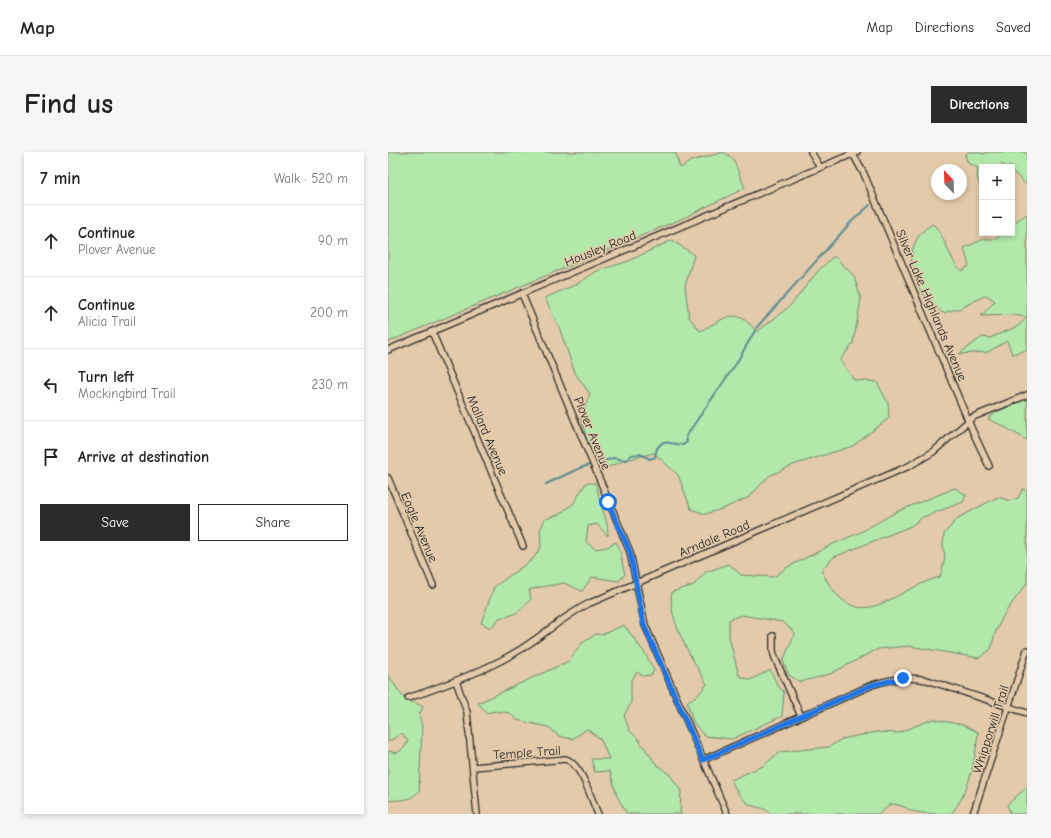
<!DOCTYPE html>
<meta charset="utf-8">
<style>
:root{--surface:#fff;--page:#f6f6f6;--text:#222;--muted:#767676;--line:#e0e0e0;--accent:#2b2b2b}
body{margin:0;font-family:"Comic Neue",sans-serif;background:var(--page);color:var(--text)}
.controls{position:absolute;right:12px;top:12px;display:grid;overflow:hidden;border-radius:0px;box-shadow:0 2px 6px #0003}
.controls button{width:36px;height:36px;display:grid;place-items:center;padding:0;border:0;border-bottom:1px solid var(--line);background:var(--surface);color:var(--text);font:20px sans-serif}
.compass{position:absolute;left:543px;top:12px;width:36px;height:36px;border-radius:50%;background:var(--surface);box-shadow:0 2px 6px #0003;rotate:337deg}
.stop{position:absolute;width:12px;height:12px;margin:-9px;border:3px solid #1a73e8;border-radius:50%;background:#fff}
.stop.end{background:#1a73e8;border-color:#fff;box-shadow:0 1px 4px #0008}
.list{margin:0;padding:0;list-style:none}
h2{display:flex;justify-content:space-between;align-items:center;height:52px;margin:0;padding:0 16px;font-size:17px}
h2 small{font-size:13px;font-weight:400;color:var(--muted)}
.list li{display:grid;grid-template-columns:26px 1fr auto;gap:12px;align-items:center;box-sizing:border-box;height:72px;padding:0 16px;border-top:1px solid var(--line)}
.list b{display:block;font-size:15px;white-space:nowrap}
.list p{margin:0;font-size:13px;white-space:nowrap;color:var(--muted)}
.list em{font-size:13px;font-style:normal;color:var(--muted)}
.actions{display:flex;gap:8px;padding:12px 16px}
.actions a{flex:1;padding:9px 0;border:1px solid var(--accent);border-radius:0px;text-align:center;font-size:14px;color:var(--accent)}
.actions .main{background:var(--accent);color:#fff}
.icon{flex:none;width:22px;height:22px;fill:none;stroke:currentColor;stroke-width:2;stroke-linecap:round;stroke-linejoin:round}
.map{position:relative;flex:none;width:639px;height:662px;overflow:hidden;border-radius:0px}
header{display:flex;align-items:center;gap:24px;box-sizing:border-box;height:56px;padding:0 20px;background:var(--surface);border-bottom:1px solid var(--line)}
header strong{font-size:19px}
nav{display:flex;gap:22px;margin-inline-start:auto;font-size:14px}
.intro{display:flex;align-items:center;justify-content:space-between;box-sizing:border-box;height:96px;padding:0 24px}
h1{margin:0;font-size:28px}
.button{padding:10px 18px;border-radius:0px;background:var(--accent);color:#fff;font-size:14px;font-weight:700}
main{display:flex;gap:24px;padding:0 24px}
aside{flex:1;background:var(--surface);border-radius:0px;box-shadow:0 2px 6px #0003}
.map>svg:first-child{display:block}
.green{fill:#b2e8aa;stroke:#6e8a6a}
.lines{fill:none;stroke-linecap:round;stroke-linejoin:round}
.stream{stroke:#5d8c95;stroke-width:2}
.minor-casing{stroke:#2b2b2b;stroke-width:8}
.minor{stroke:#e2caaa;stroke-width:5.5}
.route{stroke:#1a73e8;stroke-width:5}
.labels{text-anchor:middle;stroke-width:3;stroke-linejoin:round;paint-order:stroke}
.street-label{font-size:13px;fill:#2b2b2b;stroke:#e2caaa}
</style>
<header>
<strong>Map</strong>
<nav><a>Map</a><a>Directions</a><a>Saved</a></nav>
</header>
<div class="intro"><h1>Find us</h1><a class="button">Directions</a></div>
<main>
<aside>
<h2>7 min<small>Walk · 520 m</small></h2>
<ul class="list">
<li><svg class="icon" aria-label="ahead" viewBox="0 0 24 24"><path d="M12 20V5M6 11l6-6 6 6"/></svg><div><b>Continue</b><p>Plover Avenue</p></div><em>90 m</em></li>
<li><svg class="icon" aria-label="ahead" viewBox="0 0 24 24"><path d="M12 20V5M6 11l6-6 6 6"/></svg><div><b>Continue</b><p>Alicia Trail</p></div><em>200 m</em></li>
<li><svg class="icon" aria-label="left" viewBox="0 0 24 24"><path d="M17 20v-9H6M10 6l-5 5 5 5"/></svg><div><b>Turn left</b><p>Mockingbird Trail</p></div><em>230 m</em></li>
<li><svg class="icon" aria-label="arrive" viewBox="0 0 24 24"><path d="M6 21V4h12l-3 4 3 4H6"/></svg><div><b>Arrive at destination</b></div></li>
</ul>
<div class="actions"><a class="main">Save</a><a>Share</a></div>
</aside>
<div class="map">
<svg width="639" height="662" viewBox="0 0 639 662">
<rect width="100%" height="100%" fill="#e2caaa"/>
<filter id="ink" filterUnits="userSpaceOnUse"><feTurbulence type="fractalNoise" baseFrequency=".025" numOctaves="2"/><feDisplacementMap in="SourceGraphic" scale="8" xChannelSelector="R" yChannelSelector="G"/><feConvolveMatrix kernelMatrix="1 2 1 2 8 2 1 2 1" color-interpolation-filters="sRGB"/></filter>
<g filter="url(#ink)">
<path class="green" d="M0,0h287l5,16 11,-7 33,-9 9,7 12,29 -64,31 -293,123z
M580,0h9l6,2 5,-2h37l2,3v30l-15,-14v-4h-6l-4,-3 -3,3h-17v24l-5,-13 1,-10 -10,-5 -3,-8z
M639,62v103l-14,-2 -32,1 14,-15 -9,-6 -25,13 -18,5c-6,-5 -13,-11 -18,-17 -18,-21 -20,-58 8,-72 13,14 15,33 28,47l8,-5 -5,-18 20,-9h13l4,-6h11v-9z
M284,88l22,15 -9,31 4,31 11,14c26,-12 34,-27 57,1l33,-26 28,-35 16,-15 20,20 7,24 -8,43 -13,17 14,20 23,2 11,21 1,15 -36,28 -60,19 -24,11 -20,21 -24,11 -20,6 -14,-5 -13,-34 -24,-22 -29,7 -16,7 -19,-14 -9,-35 9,-24 -15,-21 -16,-46 -14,-29 32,-14 20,-13 32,-10z
M639,166v32l-15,4 -5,-13 -19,11 -29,2 23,-17 8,1 28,-12z
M639,247v41l-24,-14 -15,-7 8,-7z
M198,331h9c4,8 3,14 6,22 4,11 7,19 7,31l-11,-12 -9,2 -2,16 9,7 12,-2 9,-5c6,8 5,21 9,32l-6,7 -27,-4 -10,14 -18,-8c-12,3 -24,3 -35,7l2,9c-9,11 -18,18 -32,19l-8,10 -10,-5 13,-36 39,-28 8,-12 -1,-17 5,-11 13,-4 15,-11z
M567,336l11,7 -3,7 -40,15 -12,9 -77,31 -13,13c36,72 68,21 119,7l5,-19 -2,-13 1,-11 14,-16 40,-21 12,4 8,-3 5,-9 4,2v92l-23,31 -9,19 -4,16 -12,9 -70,-12 -31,3 -48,25 -30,8 -11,-7 -6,-14 12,-28 -12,-11 -42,-7 -12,5v17l10,39 11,4 20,-10 8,16 6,6 -2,24 -50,23 -27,-3 -12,-14 -6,-20 12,-8 8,-10c-13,-22 -41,-66 -35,-92l22,-7 12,-13 23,-8 12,11 33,2 12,-9 47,-24 28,-12 35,-20z
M236,473l22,30 8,16 -3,4 -8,1 -6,-4 -6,9v22l-7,12 5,15 9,9 18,25 14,11 11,16 -1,21 2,2h-55l-10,-18 -7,-25 -15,1 -4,-13h18l-8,-19 -14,-11 -15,10 -13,-3 -11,-9 -31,-7 -7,-7 -15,-2 -8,2 -9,-10 91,-42 12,-17 15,-10 5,1z
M0,523c6,7 12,21 20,26 5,2 10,2 15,6l-4,8 3,11 -3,65c-9,11 -18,8 -31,10v-50l9,2 7,-5 4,-7 -6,-8 -14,9z
M545,567l30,6 15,7c-3,29 -8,59 -27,82 -11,0 -24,0 -35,-2 -11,-3 -10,-7 -25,-8l-12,10h-108c-8,-8 -11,-5 -20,-9 -9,-4 -16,-16 -20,-25l32,-14 17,-14 49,-5 13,-8 34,-7 22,1z
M639,635v27h-16l-4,-9z"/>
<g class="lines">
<path class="stream" d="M211,311l14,-5 14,2 4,-5 9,-1 10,5 5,-2 2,-9 6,-6 20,3 4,-3 -1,-6 50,-72 21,-37 95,-106 18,-16
M158,332l34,-16 9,-3"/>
<g class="minor-casing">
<path id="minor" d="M423,0l9,15
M465,2l11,20 109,258 16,34
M134,142l108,258 15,73 82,189
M44,180l91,214
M0,198l469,-198
M0,326l45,107
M385,484v15l2,7 26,58
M68,529l11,31 10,102
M20,546c36,-12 72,-25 105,-44 27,-15 48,-37 77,-51l319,-137 24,-14 40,-35 54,-22
M315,608l169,-75c19,-6 36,-9 55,-5l100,33
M85,615l93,-8c16,6 25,40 32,55
M585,662l54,-164"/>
</g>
<use href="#minor" class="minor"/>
</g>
</g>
<g class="lines" filter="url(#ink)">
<path class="route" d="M220,350l22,50 14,73 59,135 169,-75 31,-7"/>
</g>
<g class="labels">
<g class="street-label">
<text transform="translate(212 96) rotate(-22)" y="5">Housley Road</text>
<text transform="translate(544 153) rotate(67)" y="5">Silver Lake Highlands Avenue</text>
<text transform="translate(205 281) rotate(68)" y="5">Plover Avenue</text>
<text transform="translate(100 283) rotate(67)" y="5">Mallard Avenue</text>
<text transform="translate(32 375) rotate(67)" y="5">Eagle Avenue</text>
<text transform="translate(326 386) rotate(-23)" y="5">Arndale Road</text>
<text transform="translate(602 577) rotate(-72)" y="5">Whipporwill Trail</text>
<text transform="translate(139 600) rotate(-4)" y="5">Temple Trail</text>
</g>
</g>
</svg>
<div class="controls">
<button>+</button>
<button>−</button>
</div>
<svg class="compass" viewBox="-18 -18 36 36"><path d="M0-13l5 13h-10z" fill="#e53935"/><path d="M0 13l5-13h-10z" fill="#767676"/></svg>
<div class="stop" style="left:220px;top:350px"></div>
<div class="stop end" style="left:515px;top:526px"></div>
</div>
</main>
